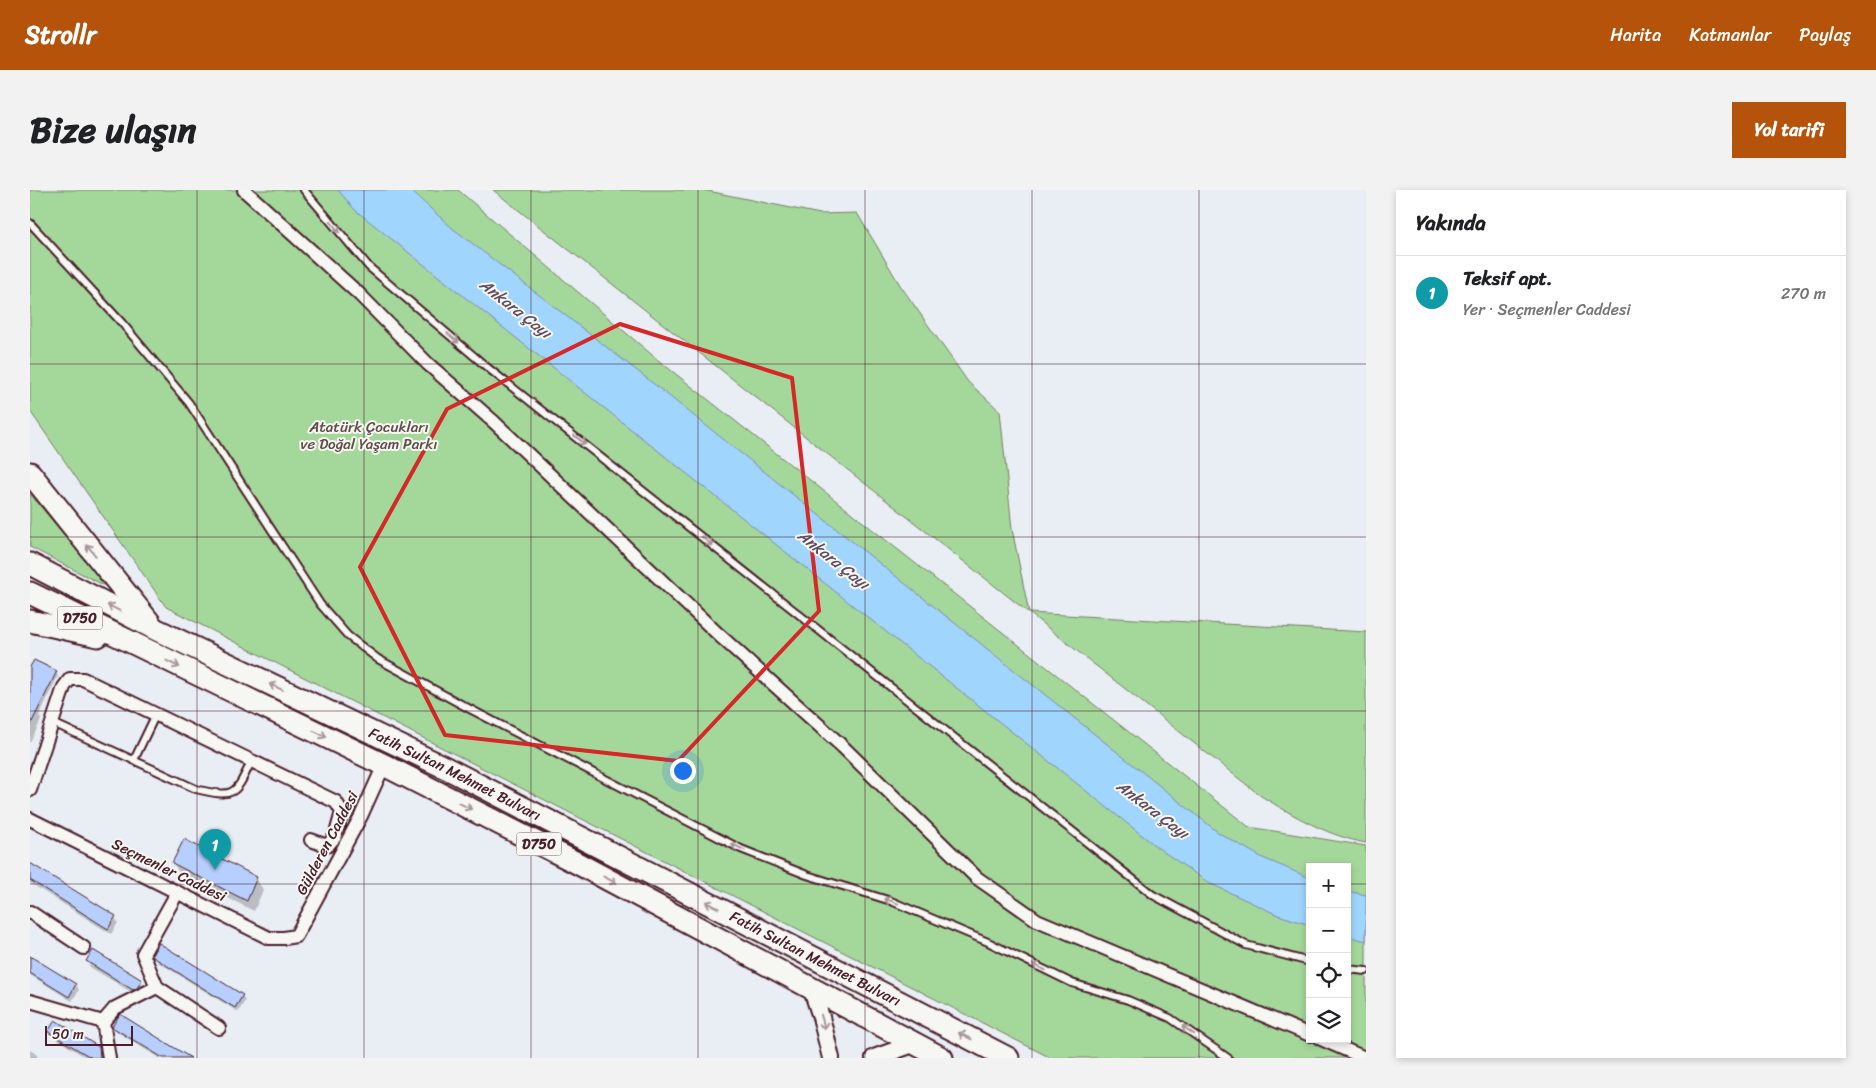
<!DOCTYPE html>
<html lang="tr">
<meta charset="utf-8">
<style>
:root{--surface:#fff;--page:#f2f2f2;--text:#202124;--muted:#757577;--line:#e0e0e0;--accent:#b45309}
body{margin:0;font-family:Sriracha,sans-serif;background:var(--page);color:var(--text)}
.controls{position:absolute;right:15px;bottom:15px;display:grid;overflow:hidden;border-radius:0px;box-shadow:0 2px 8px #0003}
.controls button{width:45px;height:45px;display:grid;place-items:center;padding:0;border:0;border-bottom:1px solid var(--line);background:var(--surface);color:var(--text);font:25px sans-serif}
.scale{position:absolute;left:15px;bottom:12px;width:88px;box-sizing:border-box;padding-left:5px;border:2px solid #4a1f2b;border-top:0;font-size:14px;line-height:18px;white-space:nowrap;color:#4a1f2b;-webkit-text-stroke:4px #f6f6f2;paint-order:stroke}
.you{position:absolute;left:652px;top:580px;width:18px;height:18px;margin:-12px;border:4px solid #fff;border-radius:50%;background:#1a73e8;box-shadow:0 0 0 8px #1a73e833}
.badge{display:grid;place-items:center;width:32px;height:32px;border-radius:50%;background:var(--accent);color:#fff;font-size:16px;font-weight:700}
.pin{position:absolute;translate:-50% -41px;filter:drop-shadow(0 1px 2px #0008)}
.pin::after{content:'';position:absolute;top:26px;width:18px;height:15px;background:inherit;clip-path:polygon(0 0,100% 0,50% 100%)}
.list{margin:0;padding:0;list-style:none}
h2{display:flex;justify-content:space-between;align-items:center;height:65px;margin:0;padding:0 20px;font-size:21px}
h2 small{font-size:16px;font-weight:400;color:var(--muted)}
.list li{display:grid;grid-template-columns:32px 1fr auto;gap:15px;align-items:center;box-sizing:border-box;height:75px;padding:0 20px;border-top:1px solid var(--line)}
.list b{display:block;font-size:19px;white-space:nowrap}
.list p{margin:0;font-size:16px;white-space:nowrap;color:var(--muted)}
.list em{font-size:16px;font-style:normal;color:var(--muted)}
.icon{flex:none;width:28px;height:28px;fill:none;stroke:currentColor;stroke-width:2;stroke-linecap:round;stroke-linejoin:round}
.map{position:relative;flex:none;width:1336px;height:868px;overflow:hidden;border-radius:0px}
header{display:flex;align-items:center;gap:30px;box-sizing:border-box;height:70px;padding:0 25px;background:var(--accent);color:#fff}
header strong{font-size:24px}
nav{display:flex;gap:28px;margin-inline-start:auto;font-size:18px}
.intro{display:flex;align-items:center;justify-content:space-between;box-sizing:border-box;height:120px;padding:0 30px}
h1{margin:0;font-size:35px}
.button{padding:12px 22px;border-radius:0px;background:var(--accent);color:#fff;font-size:18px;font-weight:700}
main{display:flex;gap:30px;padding:0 30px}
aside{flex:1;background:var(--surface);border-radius:0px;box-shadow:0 2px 8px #0003}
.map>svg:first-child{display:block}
.green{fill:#a4d89b;stroke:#777c63;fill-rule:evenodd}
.water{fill:#a0d5fe;stroke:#7e8caa}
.shadow{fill:#0003}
.building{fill:#b7cffe;stroke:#4a1f2b}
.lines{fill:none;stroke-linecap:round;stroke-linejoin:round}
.lane-casing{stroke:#4a1f2b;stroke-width:10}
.street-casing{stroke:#4a1f2b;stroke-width:16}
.secondary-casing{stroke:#4a1f2b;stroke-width:20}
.highway-casing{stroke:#4a1f2b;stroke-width:25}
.lane{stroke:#f6f6f2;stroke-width:6}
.street{stroke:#f6f6f2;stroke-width:12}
.secondary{stroke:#f6f6f2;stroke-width:16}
.highway{stroke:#f6f6f2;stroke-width:21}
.oneway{stroke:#a99598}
.marked{fill:none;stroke:#d62828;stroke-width:4;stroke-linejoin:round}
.grid{fill:none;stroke:#4a1f2b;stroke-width:1;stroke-opacity:0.55}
.labels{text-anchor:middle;stroke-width:4;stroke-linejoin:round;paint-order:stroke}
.shield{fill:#f6f6f2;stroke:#7e6067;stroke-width:1}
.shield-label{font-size:14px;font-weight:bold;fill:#4a1f2b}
.park-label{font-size:15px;fill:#604d47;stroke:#f6f6f2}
.street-label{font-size:15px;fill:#4a1f2b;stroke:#f6f6f2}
.water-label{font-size:16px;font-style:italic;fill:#604c60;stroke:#f6f6f2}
</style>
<header>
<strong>Strollr</strong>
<nav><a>Harita</a><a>Katmanlar</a><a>Paylaş</a></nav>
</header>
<div class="intro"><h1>Bize ulaşın</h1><a class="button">Yol tarifi</a></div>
<main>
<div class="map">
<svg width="1336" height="868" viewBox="0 0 1336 868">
<rect width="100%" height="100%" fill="#e9eef4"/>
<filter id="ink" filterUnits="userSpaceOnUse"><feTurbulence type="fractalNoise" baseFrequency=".02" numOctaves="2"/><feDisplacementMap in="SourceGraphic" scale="10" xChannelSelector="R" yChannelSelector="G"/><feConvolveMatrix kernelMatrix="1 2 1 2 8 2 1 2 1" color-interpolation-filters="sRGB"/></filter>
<g filter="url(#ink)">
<path class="green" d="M0,0h428l200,170 591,467 117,19v212h-315l-885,-451 -136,-196zM1280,677h37v172h-37z
M463,0h210l117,24 37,-1 43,72 68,97 32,29 12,118 17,84 337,19v211c-38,-7 -72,-27 -105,-47z
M0,304l79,94 -79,-41z"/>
<path class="water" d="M308,0h72l41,37 189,146 579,460 44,25 47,20v47l-32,-10 -69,-32 -51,-35 -803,-638z
M1317,701l19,4v46l-19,-5z"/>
<path class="shadow" d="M0,480l26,2 2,4 -19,40 2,4 -11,23z
M154,651l72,37 7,12 -9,21 -74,-37 -7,-11z
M0,680l85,47 3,6 -7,11 -81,-51z
M123,765l89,41 3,5 -7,11 -80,-50z
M0,767l46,28 3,5 -7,11 -42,-26z
M57,771l54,20 3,5 -8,9 -46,-28z
M84,837l74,31h-29l-42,-26z
M20,842l48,16 4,10h-15l-34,-21z
M0,860l6,4 2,4h-8z"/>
<path class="building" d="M4,470l23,11 -27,55v-59z
M154,649l73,38 -10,24 -75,-38z
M0,673l86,53 -8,13 -78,-49z
M129,753l84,52 -8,13 -82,-51 -1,-2z
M63,760l49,30 -5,8 -4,2 -47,-29z
M0,766l46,28 -7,13 -39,-24z
M90,824l71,44h-28l-51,-31z
M25,830l44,27 1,11h-8l-44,-26z"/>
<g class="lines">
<g class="lane-casing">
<path id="lane" d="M274,0l65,77 119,101 665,527 93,50 64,17
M0,33l92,100 67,80 131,201 28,32 30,23 90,49 273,141 66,26 84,26 97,41 84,41 56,17 42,18 58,40
M23,533l143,66c38,9 39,7 55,-27
M104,570l22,-46
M1317,779l19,2"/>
</g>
<g class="street-casing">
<path id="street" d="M214,0l115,104 69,70 66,58 224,212 125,113 134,131 60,42 273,115
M0,600l34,-103 6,-8h13l253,123 6,10 -7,25 -8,9 -16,-6
M0,629l239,119h15l12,-2 65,-120 23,-51
M0,722l54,36
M127,797l62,41
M0,811l73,21
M1291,849l44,19
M79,868l-6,-36 12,-14 42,-21 -14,-33 34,-61"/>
</g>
<g class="secondary-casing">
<path id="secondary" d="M781,797l10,30 10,41
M844,868l39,-14"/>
</g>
<g class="highway-casing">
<g id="highway">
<path d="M0,283l120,150"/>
<path id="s1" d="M0,374l125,65 291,139 562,290"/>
<path d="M0,403l354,172 193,98 365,195"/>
<path d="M0,431l68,15"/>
</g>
</g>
<use href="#lane" class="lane"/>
<use href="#street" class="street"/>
<use href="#secondary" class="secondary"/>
<use href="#highway" class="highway"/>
</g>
<defs><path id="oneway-shaft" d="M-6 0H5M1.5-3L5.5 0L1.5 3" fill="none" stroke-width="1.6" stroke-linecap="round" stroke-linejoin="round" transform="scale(1.25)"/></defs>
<g class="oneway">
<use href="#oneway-shaft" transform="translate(305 37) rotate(50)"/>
<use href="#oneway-shaft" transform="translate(423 148) rotate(40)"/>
<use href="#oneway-shaft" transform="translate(550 250) rotate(38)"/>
<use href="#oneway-shaft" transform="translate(677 351) rotate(38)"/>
<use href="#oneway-shaft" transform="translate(61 360) rotate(-129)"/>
<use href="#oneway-shaft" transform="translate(84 418) rotate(-153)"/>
<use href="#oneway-shaft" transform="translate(143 474) rotate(26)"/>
<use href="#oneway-shaft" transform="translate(246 497) rotate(-155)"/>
<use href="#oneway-shaft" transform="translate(290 544) rotate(26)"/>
<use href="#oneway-shaft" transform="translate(435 616) rotate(27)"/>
<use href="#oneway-shaft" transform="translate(708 657) rotate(-155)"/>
<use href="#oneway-shaft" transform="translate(580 690) rotate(28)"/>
<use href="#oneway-shaft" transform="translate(861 711) rotate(-160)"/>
<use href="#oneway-shaft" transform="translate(682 715) rotate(-153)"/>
<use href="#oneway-shaft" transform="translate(1009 777) rotate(-154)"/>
<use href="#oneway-shaft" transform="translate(793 832) rotate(74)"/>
<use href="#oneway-shaft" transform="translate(1158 840) rotate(-145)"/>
<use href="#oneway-shaft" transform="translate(935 846) rotate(-153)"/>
</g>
</g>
<path class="marked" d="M590,134l172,54 27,233 -141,150 -233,-26 -85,-168 87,-158z"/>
<path class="grid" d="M167,0v868M334,0v868M501,0v868M668,0v868M835,0v868M1002,0v868M1169,0v868M0,174h1336M0,347h1336M0,521h1336M0,694h1280M1317,694h19"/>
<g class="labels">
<g class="shield">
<rect x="27.5" y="416.5" width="45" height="23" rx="4"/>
<rect x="486.5" y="642.5" width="45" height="23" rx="4"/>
</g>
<g class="shield-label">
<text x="50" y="433">D750</text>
<text x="509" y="659">D750</text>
</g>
<g class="park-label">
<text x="339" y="242">Atatürk Çocukları<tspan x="339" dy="17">ve Doğal Yaşam Parkı</tspan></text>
</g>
<g class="street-label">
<text dy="5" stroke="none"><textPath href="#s1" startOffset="474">Fatih Sultan Mehmet Bulvarı</textPath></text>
<text transform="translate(297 653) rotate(-62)" y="5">Gülderen Caddesi</text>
<text transform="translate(139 680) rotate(26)" y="5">Seçmenler Caddesi</text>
<text dy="5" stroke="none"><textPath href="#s1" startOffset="879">Fatih Sultan Mehmet Bulvarı</textPath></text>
</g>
<g class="water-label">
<text transform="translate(486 118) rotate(38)" y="6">Ankara Çayı</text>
<text transform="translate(804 369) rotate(38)" y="6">Ankara Çayı</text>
<text transform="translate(1123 619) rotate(37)" y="6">Ankara Çayı</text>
</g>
</g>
</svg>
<div class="controls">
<button>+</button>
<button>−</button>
<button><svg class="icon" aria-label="locate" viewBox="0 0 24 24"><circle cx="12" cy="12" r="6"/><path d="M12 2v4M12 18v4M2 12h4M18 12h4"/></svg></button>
<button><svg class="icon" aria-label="layers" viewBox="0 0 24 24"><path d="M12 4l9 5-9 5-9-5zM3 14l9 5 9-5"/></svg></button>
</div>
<div class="scale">50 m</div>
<div class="you"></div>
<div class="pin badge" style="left:185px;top:680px;background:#0f9aa8">1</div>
</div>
<aside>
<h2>Yakında<small></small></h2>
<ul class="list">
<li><span class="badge" style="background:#0f9aa8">1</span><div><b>Teksif apt.</b><p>Yer · Seçmenler Caddesi</p></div><em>270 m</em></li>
</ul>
</aside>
</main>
